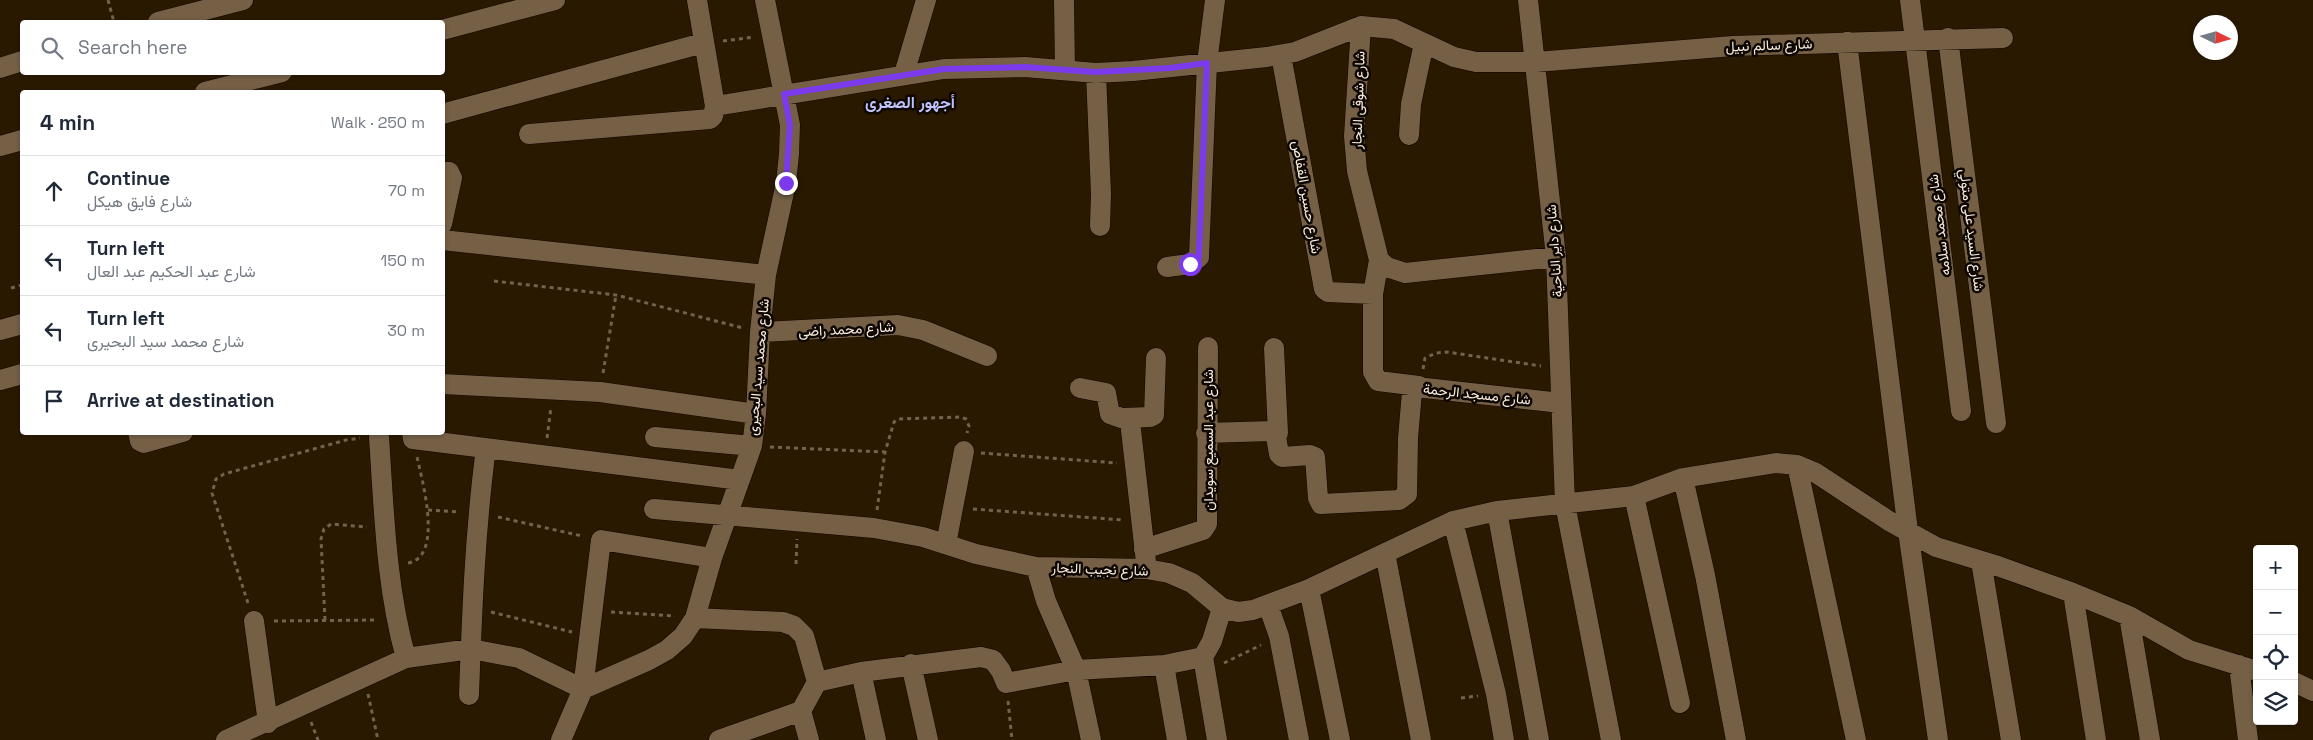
<!DOCTYPE html>
<meta charset="utf-8">
<style>
:root{--surface:#fff;--page:#f2f2f3;--text:#1f2937;--muted:#747a83;--line:#e0e1e3}
body{margin:0;font-family:"Space Grotesk",Vazirmatn,sans-serif;background:var(--page);color:var(--text)}
.controls{position:absolute;right:15px;bottom:15px;display:grid;overflow:hidden;border-radius:5px;box-shadow:0 1px 4px #0004}
.controls button{width:45px;height:45px;display:grid;place-items:center;padding:0;border:0;border-bottom:1px solid var(--line);background:var(--surface);color:var(--text);font:25px sans-serif}
.compass{position:absolute;left:2193px;top:15px;width:45px;height:45px;border-radius:50%;background:var(--surface);box-shadow:0 1px 4px #0004;rotate:95deg}
.stop{position:absolute;width:15px;height:15px;margin:-11px;border:4px solid #7c3aed;border-radius:50%;background:#fff}
.stop.end{background:#7c3aed;border-color:#fff;box-shadow:0 1px 5px #0008}
.list{margin:0;padding:0;list-style:none}
h2{display:flex;justify-content:space-between;align-items:center;height:65px;margin:0;padding:0 20px;font-size:21px}
h2 small{font-size:16px;font-weight:400;color:var(--muted)}
.list li{display:grid;grid-template-columns:32px 1fr auto;gap:15px;align-items:center;box-sizing:border-box;height:70px;padding:0 20px;border-top:1px solid var(--line)}
.list b{display:block;font-size:19px;white-space:nowrap}
.list p{margin:0;font-size:16px;white-space:nowrap;color:var(--muted)}
.list em{font-size:16px;font-style:normal;color:var(--muted)}
.icon{flex:none;width:28px;height:28px;fill:none;stroke:currentColor;stroke-width:2;stroke-linecap:round;stroke-linejoin:round}
.map{position:relative;flex:none;width:2313px;height:740px;overflow:hidden}
.search{position:absolute;background:var(--surface);box-shadow:0 1px 4px #0004;left:20px;top:20px;width:425px;height:55px;display:flex;align-items:center;gap:12px;box-sizing:border-box;padding:0 18px;border-radius:5px;color:var(--muted);font-size:19px}
.panel{position:absolute;background:var(--surface);box-shadow:0 1px 4px #0004;left:20px;top:90px;width:425px;height:345px;border-radius:5px}
.map>svg:first-child{display:block}
.lines{fill:none;stroke-linecap:round;stroke-linejoin:round}
.minor-casing{stroke:#120400;stroke-width:21}
.path{stroke:#72624e;stroke-width:3;stroke-dasharray:4 4;stroke-linecap:butt}
.minor{stroke:#756046;stroke-width:20}
.route{stroke:#7c3aed;stroke-width:6}
.labels{text-anchor:middle;stroke-width:5;stroke-linejoin:round;paint-order:stroke}
.street-label{font-size:14px;fill:#f7ebdd;stroke:#0d0601}
.quarter-label{font-size:16px;font-weight:bold;fill:#c0c2fc;stroke:#0d0601}
</style>
<div class="map">
<svg width="2313" height="740" viewBox="0 0 2313 740">
<rect width="100%" height="100%" fill="#2a1901"/>
<g class="lines">
<g class="minor-casing">
<path id="minor" d="M1064,0l1,70
M1528,0l28,257 9,247 46,236
M1910,0l51,411
M158,22l85,-22
M1361,26l-7,110 3,35 22,89 -6,34v78l5,9 41,5
M442,30l113,-30
M1948,38l48,385
M1847,42l61,489 30,209
M1281,55l43,234 4,3 45,2
M0,68l22,-7
M1096,73l5,121 -1,32
M904,74l22,-74
M205,92l77,-20
M715,106l229,-37 81,-2 71,6 37,-2 134,-14 28,-5 66,-26 33,3 60,28 22,5h60l197,-16 270,-8
M442,114l261,-71
M529,134l181,-15 3,-3 2,-10 -18,-106
M1409,135l2,-31 13,-61
M0,146l22,-6
M442,172h7l3,6 -10,46
M442,240l324,35
M1379,260l8,7 18,6 151,-16
M1167,267l23,-3 9,-7 8,-194 8,-63
M0,330l22,-6
M760,332l138,-7 25,5 64,26
M1274,348l4,85
M0,380l22,-6
M442,384l158,8 156,22
M1080,388l26,5 4,21 20,7 16,141
M1124,418l26,-1 4,-2 2,-57
M138,432l2,9 4,2 39,-11
M412,432l1,7 327,41
M1206,433l69,-2 4,23 3,3 28,-2 5,2 3,41 3,6 78,-4 8,-6 1,-56 4,-46 4,-5 145,16
M379,437c5,74 7,150 27,221
M655,437l97,9
M1797,465l59,275
M1683,478l93,-15 21,2 19,8 73,48 47,26 59,18 78,28 56,23 60,34 68,21
M1634,496l46,207
M654,509l220,19 49,9 53,17 60,13 110,2 23,4 23,10 30,25 16,4 15,-2 56,-21 144,-68 44,-10 137,-15 49,-18 22,97 31,165
M1497,511l42,229
M1453,521l43,173 8,46
M946,544l18,-93
M1144,549l59,-19 4,-6 1,-177
M1385,553l36,187
M1981,561l30,179
M1036,567l10,34 30,69 15,70
M1309,589l31,151
M2073,593l23,147
M1268,605l11,31 20,104
M2129,616l21,124
M695,618l88,4 11,4 10,10 13,46 -16,29 -82,29
M254,621l14,102
M911,664l17,76
M1164,665l13,75
M2239,665l9,75
M817,682l44,-10
M2294,682l19,9
M583,689l66,-29 18,-10 16,-14 12,-18 17,-60 40,-112 4,-32 4,-82 6,-57 20,-92 3,-29 1,-29 -25,-125
M469,695c3,-83 6,-164 17,-247
M801,711l8,29
M226,740l180,-82 65,-9 48,9 64,31
M561,740l22,-51 18,-149 111,18
M876,740l-15,-68 120,-15 12,3 8,11 5,12 70,-13 88,-5 39,-8
M1217,740l-14,-83 9,-16 10,-33"/>
</g>
<path class="path" d="M108,0l6,22
M723,41l31,-4
M494,281l122,14 127,33
M11,288l11,-3
M1423,369l2,-11 11,-5 11,-1 94,14
M603,373l13,-78
M547,438l4,-31
M770,447l115,5
M981,453l136,10
M973,509l150,11
M428,510l32,2
M877,510l8,-58 9,-30 4,-3 62,-2 6,2 3,7 -2,7
M498,517l84,19
M408,563c36,-6 14,-83 9,-106
M796,564l1,-25
M248,603l-36,-110 4,-14 8,-5 122,-34 14,-2
M491,612l81,20
M611,612l64,4
M325,620l-4,-81 3,-10 7,-5 36,3
M274,621l103,-1
M1224,663l37,-18
M368,694l10,46
M1461,698l17,-2
M1008,701l4,39
M311,722l7,18"/>
<use href="#minor" class="minor"/>
</g>
<g class="lines">
<path class="route" d="M786,183l4,-58 -6,-31 160,-25 81,-2 71,5 74,-4 37,-5 -8,189v5l-9,7"/>
</g>
<g class="labels">
<g class="street-label">
<text transform="translate(1769 45) rotate(-2)" y="5">شارع سالم نبيل</text>
<text transform="translate(1358 100) rotate(-88)" y="5">شارع شوقى النجار</text>
<text transform="translate(1307 197) rotate(80)" y="5">شارع حسين القفاص</text>
<text transform="translate(1939 225) rotate(-97)" y="5">شارع محمد سلامه</text>
<text transform="translate(1972 230) rotate(83)" y="5">شارع السيد على متولي</text>
<text transform="translate(1554 251) rotate(-94)" y="5">شارع داير الناحية</text>
<text transform="translate(846 329) rotate(-3)" y="5">شارع محمد راضى</text>
<text transform="translate(758 367) rotate(-85)" y="5">شارع محمد سيد البحيرى</text>
<text transform="translate(1477 394) rotate(6)" y="5">شارع مسجد الرحمة</text>
<text transform="translate(1208 440) rotate(-90)" y="5">شارع عبد السميع سويدان</text>
<text transform="translate(1100 569) rotate(2)" y="5">شارع نجيب النجار</text>
</g>
<g class="quarter-label">
<text x="910" y="108">أجهور الصغرى</text>
</g>
</g>
</svg>
<div class="controls">
<button>+</button>
<button>−</button>
<button><svg class="icon" aria-label="locate" viewBox="0 0 24 24"><circle cx="12" cy="12" r="6"/><path d="M12 2v4M12 18v4M2 12h4M18 12h4"/></svg></button>
<button><svg class="icon" aria-label="layers" viewBox="0 0 24 24"><path d="M12 4l9 5-9 5-9-5zM3 14l9 5 9-5"/></svg></button>
</div>
<svg class="compass" viewBox="-18 -18 36 36"><path d="M0-13l5 13h-10z" fill="#e53935"/><path d="M0 13l5-13h-10z" fill="#747a83"/></svg>
<div class="stop" style="left:1190px;top:264px"></div>
<div class="stop end" style="left:786px;top:183px"></div>
<div class="search"><svg class="icon" aria-label="search" viewBox="0 0 24 24"><circle cx="10" cy="10" r="6"/><path d="M15 15l6 6"/></svg>Search here</div>
<section class="panel">
<h2>4 min<small>Walk · 250 m</small></h2>
<ul class="list">
<li><svg class="icon" aria-label="ahead" viewBox="0 0 24 24"><path d="M12 20V5M6 11l6-6 6 6"/></svg><div><b>Continue</b><p>شارع فايق هيكل</p></div><em>70 m</em></li>
<li><svg class="icon" aria-label="left" viewBox="0 0 24 24"><path d="M17 20v-9H6M10 6l-5 5 5 5"/></svg><div><b>Turn left</b><p>شارع عبد الحكيم عبد العال</p></div><em>150 m</em></li>
<li><svg class="icon" aria-label="left" viewBox="0 0 24 24"><path d="M17 20v-9H6M10 6l-5 5 5 5"/></svg><div><b>Turn left</b><p>شارع محمد سيد البحيرى</p></div><em>30 m</em></li>
<li><svg class="icon" aria-label="arrive" viewBox="0 0 24 24"><path d="M6 21V4h12l-3 4 3 4H6"/></svg><div><b>Arrive at destination</b></div></li>
</ul>
</section>
</div>
